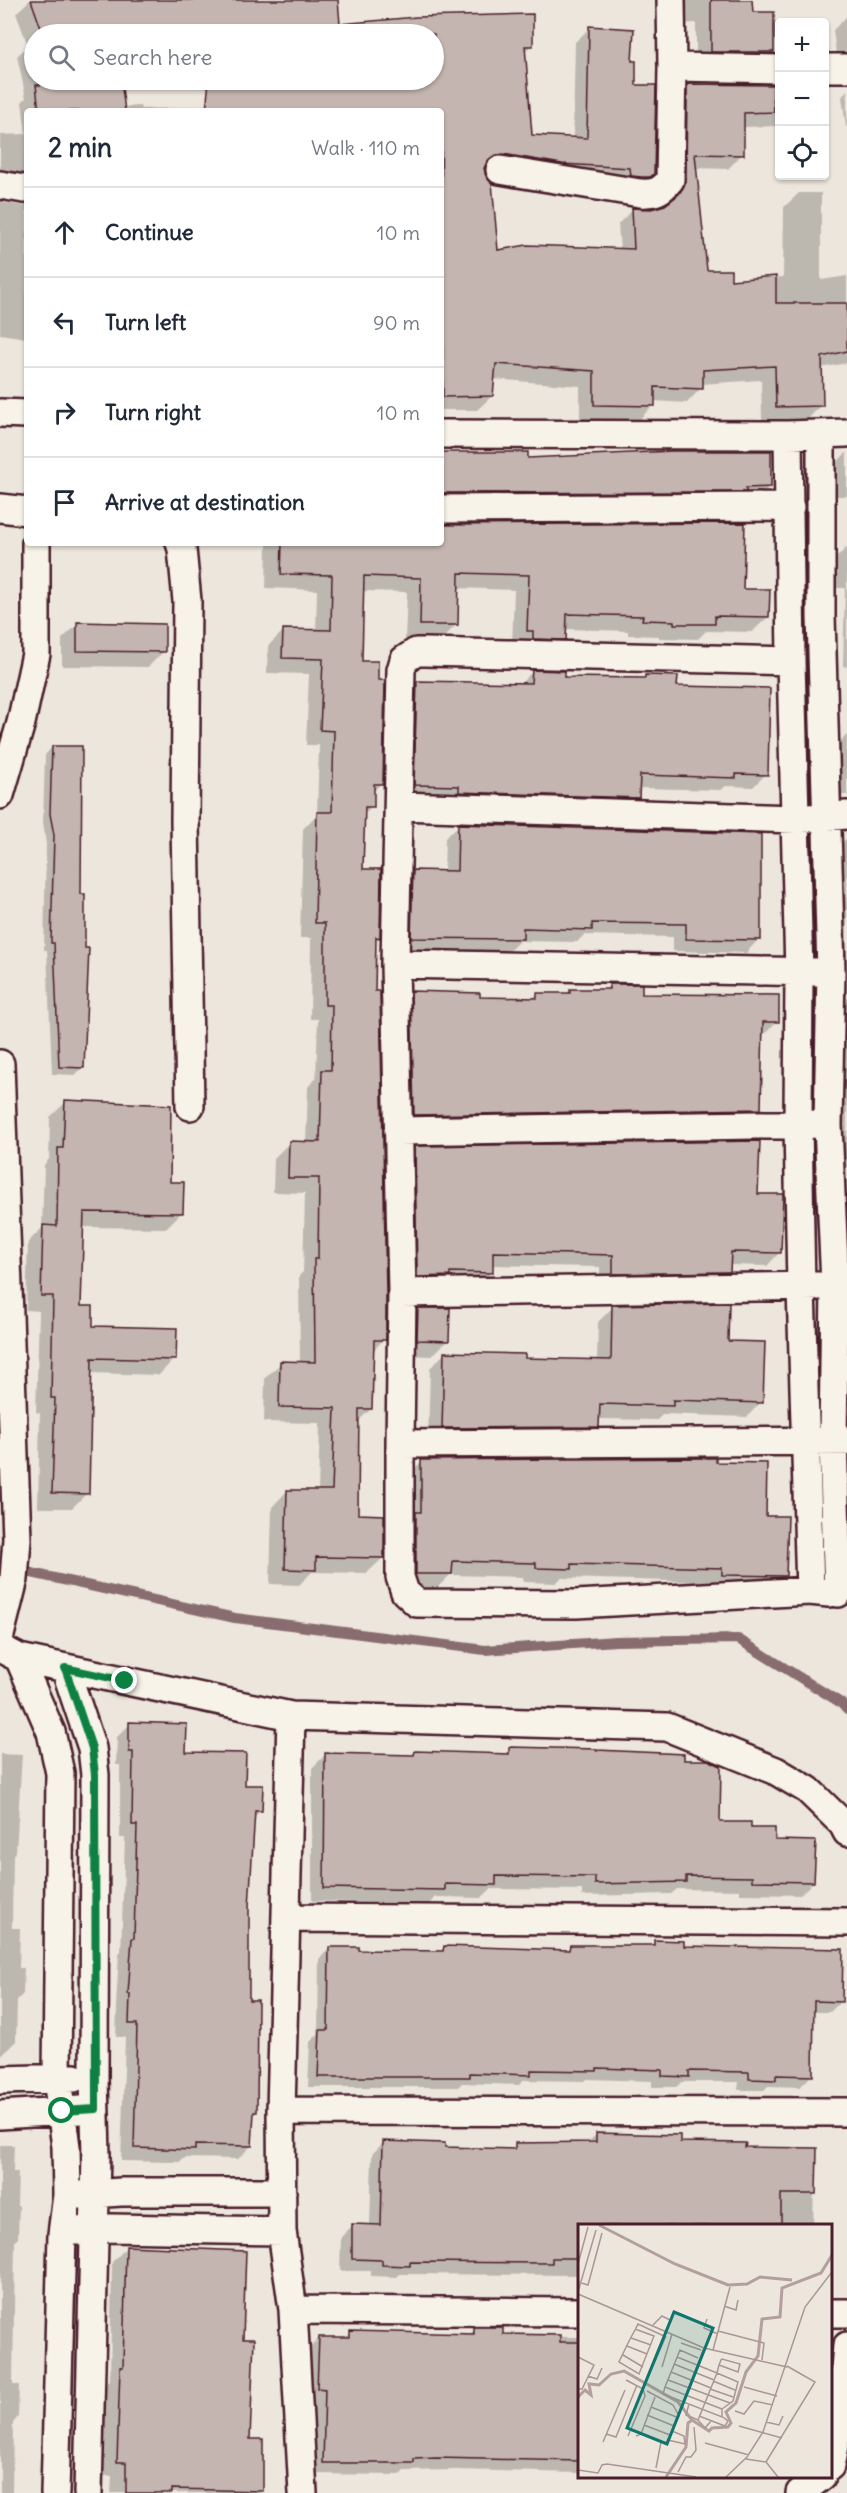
<!DOCTYPE html>
<meta charset="utf-8">
<style>
:root{--surface:#fff;--page:#f2f2f3;--text:#1f2937;--muted:#747a83;--line:#e0e1e3}
body{margin:0;font-family:Delius,sans-serif;background:var(--page);color:var(--text)}
.controls{position:absolute;right:18px;top:18px;display:grid;overflow:hidden;border-radius:6px;box-shadow:0 2px 4px #0004}
.controls button{width:54px;height:54px;display:grid;place-items:center;padding:0;border:0;border-bottom:2px solid var(--line);background:var(--surface);color:var(--text);font:30px sans-serif}
.stop{position:absolute;width:18px;height:18px;margin:-14px;border:4px solid #0b8043;border-radius:50%;background:#fff}
.stop.end{background:#0b8043;border-color:#fff;box-shadow:0 2px 6px #0008}
.list{margin:0;padding:0;list-style:none}
h2{display:flex;justify-content:space-between;align-items:center;height:78px;margin:0;padding:0 24px;font-size:26px}
h2 small{font-size:20px;font-weight:400;color:var(--muted)}
.list li{display:grid;grid-template-columns:39px 1fr auto;gap:18px;align-items:center;box-sizing:border-box;height:90px;padding:0 24px;border-top:2px solid var(--line)}
.list b{display:block;font-size:22px;white-space:nowrap}
.list em{font-size:20px;font-style:normal;color:var(--muted)}
.icon{flex:none;width:33px;height:33px;fill:none;stroke:currentColor;stroke-width:2;stroke-linecap:round;stroke-linejoin:round}
.map{position:relative;flex:none;width:847px;height:2493px;overflow:hidden}
.search{position:absolute;background:var(--surface);box-shadow:0 2px 4px #0004;left:24px;top:24px;width:420px;height:66px;display:flex;align-items:center;gap:15px;box-sizing:border-box;padding:0 21px;border-radius:33px;color:var(--muted);font-size:22px}
.panel{position:absolute;background:var(--surface);box-shadow:0 2px 4px #0004;left:24px;top:108px;width:420px;height:438px;border-radius:6px}
.map>svg:first-child{display:block}
.shadow{fill:#0003;fill-rule:evenodd}
.lines{fill:none;stroke-linecap:round;stroke-linejoin:round}
.stream{stroke:#896c6f;stroke-width:10}
.building{fill:#c4b5b0;stroke:#4a1f2b;stroke-width:1.5}
.street-casing{stroke:#4a1f2b;stroke-width:32}
.street{stroke:#f7f3e8;stroke-width:27}
.route{stroke:#0b8043;stroke-width:8}
.inset-river{fill:none;stroke:#b39f9d;stroke-width:3}
.inset-road{fill:none;stroke:#ab9696;stroke-width:1.5}
.view{fill:#0f766e;fill-opacity:0.15;stroke:#0f766e;stroke-width:3}
.inset-edge{fill:none;stroke:#4a1f2b;stroke-width:3}
</style>
<div class="map">
<svg width="847" height="2493" viewBox="0 0 847 2493">
<rect width="100%" height="100%" fill="#ece6dd"/>
<filter id="ink" filterUnits="userSpaceOnUse"><feTurbulence type="fractalNoise" baseFrequency=".0167" numOctaves="2"/><feDisplacementMap in="SourceGraphic" scale="12" xChannelSelector="R" yChannelSelector="G"/><feConvolveMatrix kernelMatrix="1 2 1 2 8 2 1 2 1" color-interpolation-filters="sRGB"/></filter>
<g filter="url(#ink)">
<path class="shadow" d="M30,0h306l3,26 77,-8 115,28 -7,7 7,83 42,2 2,-96 15,-14 41,34 22,111 -15,15 -155,-19 13,83 124,-2 -2,-26 15,-15 18,1 16,-5 5,-8 1,-97 15,-15h92v41l-38,1v27l-14,15 -33,-1 11,103 23,10 54,-4 1,-70 15,-14h22v87l26,-4v87l-26,5v37l-14,15 -45,1 -1,-41 -60,4v4l-14,15 -34,-2v4l-14,15 -59,-1v-33l-87,-7 -1,17 -15,14h-36v-299h-414l-1,270v-43l-26,-4v-132l25,4 -1,-8 -24,-12v-51l26,-1 -4,-32 4,-4 -9,-42 11,-10 -12,-33zM34,34h400v46h-237l105,25 -161,4 -1,-3 -17,1 -4,-27h-85z
M672,0h79l1,14 21,-1v40l-16,15 -61,-1v-44l-22,1z
M847,16v62l-9,-10 -5,-38z
M847,90v37h-1l-4,-30z
M847,452v44h-12l1,-33z
M441,453l85,7 243,27 -15,15 -313,6z
M441,526l301,64 26,27 -16,15 -46,-1 -8,8 -39,-1v-2l-31,-1v-4l-63,-2v10l-15,15 -38,-8 2,-56 -57,-2 -1,37 -15,15 -36,-1 2,-47 -45,-1 -2,71 21,121 -9,10v13l-9,9 -1,55 16,67 -3,3 -2,52 11,347 -12,13 -1,57 -14,13 -1,94 27,42 -16,15 -55,-1 -13,13 -29,-1 2,-77 15,-16 31,1 2,-69 -56,-1 1,-44 16,-15h19l-1,-87 4,-4 2,-79 -32,-1 1,-34 15,-15h17l2,-56 8,-9 2,-59h-8l1,-81h-11l3,-109 14,-15 2,-69h-13l3,-71 -42,-1 1,-27 15,-15h33l1,-41 -51,-2 1,-45h174z
M846,548h1v119l-4,-1 2,-78h-13l1,-27z
M78,624l85,28 -15,15 -86,-1v-27z
M532,672l32,6 79,2 3,-3 30,10 90,87 -13,13 -27,-1 -5,4 -83,-2v9l-13,13 -223,-13 2,-102 13,-13 103,2z
M847,735v60h-10v-51z
M52,747l28,148 3,172 -8,8 -23,-1 -5,-124h-3l2,-106 -3,-22 2,-67z
M459,825l300,114 -13,14 -73,-2v-14l-89,-2 -7,7 -58,-1 -11,11 -109,-1 1,-66 13,-13h31l1,-34z
M847,838v582h-10l-3,-569z
M610,985l30,11 137,25 -12,13h-4l-2,75 -12,12 -345,6 -3,-122 13,-12 120,6 5,-5h30l4,-4 33,1z
M66,1102l102,81 13,30 -15,15 -84,-1 -2,81 11,19 83,32 -15,16 -69,-2 -3,120 -15,15h-34l2,-95 -4,-1 3,-101 -13,-1 2,-68 14,-14 2,-63 5,-6 1,-42z
M415,1148l342,48 23,56 -13,14 -38,-1v6l-14,13 -115,2v-19l-108,-2 -1,7 -13,14 -73,4 -3,-129z
M613,1307l113,36 35,59 -14,15 -84,-3 -6,6 -59,-1v7l-15,15 -155,1 2,-74 15,-15 78,7 74,1 1,-39z
M418,1310l30,30 -16,16 -30,-1 1,-29z
M422,1461l292,3 51,54 19,58 -14,14 -62,-1 1,-7 -148,-4 -5,5 -33,-1v-5l-73,-2 -13,13 -35,-1 6,-112z
M130,1724l113,62 18,24 -8,8 -5,88v95l7,110 -3,3 -1,32 -13,13 -53,-1 -5,4 -59,-1 4,-124h-9l1,-31h-1l3,-53 2,-2 4,-113h-5v-73h-4l1,-28z
M510,1749l173,12 35,62 31,6 24,13 40,40 -13,13 -60,-1v-4l-63,-1 -6,5 -89,2v-6l-91,-1 -10,9 -46,-1 -5,6 -118,-2v-133l14,-14 85,3 4,-4 88,3z
M0,1754l22,1 -6,97 -3,3 -1,73h8l-1,40h5l-1,26 -6,6 -1,41 -14,14h-2z
M654,1942l29,5 158,54 -11,11h-17l-2,64 -11,11 -32,-1 -4,4h-26l1,-8h-57l-6,5h-24v-6l-65,-2 -2,2 -62,-1 -4,5 -57,-2 -4,4h-150l2,-45 8,-8 1,-75 11,-11 28,4h82l4,-4 121,4 5,-5 80,-1z
M597,2134l147,14 71,1 -2,77h-233v49l-180,-1 -3,3 -26,-1v-5h-31l1,-34 12,-12 17,1 2,-72 12,-12 59,7 67,1 6,-5 71,-2z
M0,2145h14l-1,27h5l-1,34h2l-1,32 -3,3 -2,144h6l-1,32 -5,6 -1,70h-12z
M126,2248l115,92 7,100 13,51 -2,2h-148l1,-17h-9l3,-93 4,-4 2,-117z
M475,2329l27,7 78,1v136l-125,-3 -51,1 -4,4 -89,-1 2,-74h-7l1,-49 12,-13 26,1 6,-6 117,3z"/>
<g class="lines">
<path class="stream" d="M0,1566l235,52 250,32 131,-9 122,-2 103,64 6,7"/>
</g>
<path class="building" d="M31,0h307l2,24 76,-7 117,-3v32h-8l7,89 55,3 2,-112 45,3 -2,32h4v24h20l-2,89 -4,3h-8l-11,-1 -1,-8 -68,-4 -59,-10 -9,2 -6,5 -4,7 2,8 6,7 6,67 29,-5 107,4 -2,-41 19,1 14,-4 14,-11 7,-13 1,-97 86,1 1,27 -30,1v42l-49,-1 12,116h24v10l45,-4v27h71v48l-25,6 1,49 -47,1 -1,-41 -72,4v19l-48,-2v19l-61,-1v-34l-98,-7 -3,32 -50,1 -2,-286h-235l3,-31h225v-46h-391z
M711,0h41l1,12h21v40h-63z
M39,80h82l4,31h-86l-3,-26h4z
M672,451h99v36l-25,1v4l-305,1v-41h87v6z
M745,523l-2,66h27l-1,28 -54,-1v8h-41v-3l-32,-1 1,-4 -76,-2 -1,26 -33,-1v-8h-6l2,-56 -70,-2 -1,52h-38l1,-47 -57,-2 -2,85h16v19h7l-2,104h-9v23h-9l-2,62h18l-1,69 -4,-1 -1,54h5l6,302v47h-12l-2,69h-13l-1,105 26,1v43l-68,-1v13l-31,-1 2,-79h45l3,-82 -56,-1 1,-46 35,1 -1,-103h4l1,-81h-31l1,-37 31,1 2,-72h9l1,-65h-7v-82h-10l2,-111h15l2,-81 -14,-1 3,-71 -41,-1 1,-29 48,1 1,-55 -51,-1 1,-31h159v-18z
M77,622l88,2v28l-88,-1z
M532,670l33,1v6l80,1v-3l33,1 -1,10 93,2 -2,87 -32,-1v4l-96,-3 -1,23 -180,-6v-6l-45,-1 3,-104 114,2z
M52,746h30l-1,148h4v54h4l-5,120 -25,-1 -5,-124h-3l3,-108 -4,-21z
M458,824l303,10v106l-75,-1v-15l-94,-1v7l-69,-2v11l-112,-1 2,-68 44,1z
M609,984h33v10l137,1v27h-16l-2,87 -347,6 -3,-124 69,2v4l57,1v-5h33v-4h39z
M65,1100l106,5 -1,77h14l-1,31 -99,-1 -3,94h12v20l84,2 -1,32 -84,-2 -3,136 -37,-1 3,-95h-4l2,-102h-12l2,-71 14,1 1,-78h5z
M760,1141l-2,53h25l-2,59 -50,-1 -1,20 -117,2v-19l-120,-3v21l-43,-1v4l-33,1 -2,-131z
M729,1303l-1,38 37,1 -2,61 -90,-3v6l-73,-2 -1,23 -157,1 2,-76 81,2v4l86,2 1,-55z
M418,1308h32l-1,33 -32,-1z
M711,1458h5v4l51,1 -1,53h22l-2,60 -64,-1v-7l-150,-4v5l-36,-1v-5l-83,-2 -1,13h-36v-62h5v-52z
M129,1722l58,2 -1,28 60,1 -1,32h18l-1,26h-7l-6,96v93h9l-1,112h-3l-2,34 -57,-1v5l-61,-2 3,-124h-8l1,-30h-2l4,-56h2l3,-113h-5l1,-73h-4z
M509,1747l88,2v1l87,4v6h24l13,6 -1,56h31v6h24v12l41,1 -2,41 -62,-1v-4l-66,-1v6l-91,2v-7l-99,-1v9l-51,-1v6l-121,-2 1,-135 89,2 1,-4 94,3z
M654,1940l30,1v5l159,3 -1,53 -28,-1 -1,75 -37,-1v5l-27,-1v-7l-60,-1v6l-27,-1v-6l-65,-2v3l-66,-1v5l-61,-2v4h-152l2,-47h8l1,-83h30v3l84,1 1,-5 125,4 1,-5h84z
M596,2133l84,2v7l66,1 -1,4 72,1 -1,46h-35v32h-201v32h-28v5l-142,-1v4l-28,-1v-5l-30,-1v-35l29,1 2,-84 62,2v4l70,2v-6l81,-1z
M126,2246l120,5 -3,88h11l-4,100h13v52l-91,-2v4h-46v-31h-9l3,-95h3z
M474,2327h29v7l57,1v7h20v119l-144,-3 -22,1v4h-91l2,-74 -8,-1 2,-51h31v-6l124,3z"/>
<g class="lines">
<g class="street-casing">
<path id="street" d="M671,0l1,67 108,2
M824,68h23
M500,170l140,23c15,1 21,-2 30,-13l2,-113
M0,185l24,4
M0,413l27,1
M441,434l347,1 59,-2
M788,435l3,226 8,312 -1,151 3,164 9,303
M821,435v181l10,355 -3,154 7,160 -2,156 5,152
M0,508l27,3
M441,509l349,-2
M180,543l2,6 5,52 -2,220 5,285
M791,661l-366,-9h-9l-12,8 -3,10 -6,294 7,329 -2,151 447,-3
M0,795l21,-72 15,-69v-111
M399,806l397,13 51,-4
M395,964l422,8
M0,1064l17,475 -3,40 -14,56
M398,1131l418,-7
M402,1293l417,-7
M400,1444v133l5,15 12,11 159,1 234,-13 19,2
M0,1648l19,10 272,58 376,11 109,44 32,19 35,34 4,8
M19,1658l32,74 9,41 -3,305 9,69 1,48 -5,39 -7,259
M65,1668l27,80 3,27 -1,303 2,77 -8,338
M291,1716l-10,395 1,120 11,79 10,183
M286,1918l561,4
M0,2080l74,-2
M281,2111l566,1
M0,2115l80,-5
M77,2195l44,-3h161
M77,2231l34,-3 171,3
M293,2310l287,2
M830,2313h17
M830,2466l11,-53 6,-67
M800,2493l22,-17"/>
</g>
<use href="#street" class="street"/>
</g>
</g>
<g class="lines" filter="url(#ink)">
<path class="route" d="M62,2111l34,-2 -1,-334 -3,-27 -27,-80 60,13"/>
</g>
<g transform="translate(578 2224)">
<rect width="254" height="254" fill="#ece6dd"/>
<path class="inset-river" d="M21,1l76,39 53,21 19,-1 13,-7 32,3M0,173l7,-7 6,5 -2,-11 10,1 12,-11 13,-3 54,31 14,18M88,253l20,-30 2,-24 4,-3 17,11 3,-3 16,-1 3,-4 -5,-11 10,-9 10,-31 12,-16 4,-37 18,-2 2,-29 39,-15 11,-18"/>
<path class="inset-road" d="M0,40l10,-37M0,58l10,3 14,-52M0,68l18,-62M0,70l126,54 83,19M146,82l12,4 2,-10M129,95l-3,9 14,6M75,101l9,-9 10,5M57,105l19,7 -15,38 -20,-12 10,-21 6,-11 3,-6 28,13M140,107l46,12 -2,17M53,114l20,7M103,119l20,7M49,122l20,8M135,126l17,-63M45,131l20,12M0,133l16,8 -12,24h-4M99,133l40,16 2,-8 2,-5 1,-1 18,5 -2,8 -19,-7M120,134l-18,-8 -15,37 57,22M96,140l40,16M84,143l10,-33M93,148l40,16M10,152l9,3 5,-11M48,156l17,9M90,156l62,23M135,157l22,9M87,163l-2,7 59,23v-8M166,163l33,9M132,165l23,8M105,178l21,-54M111,180l-3,11 12,5M73,183l28,11M157,187l9,3 10,-13 19,4M69,191l27,11M121,192l26,10 3,-5 -5,-4M133,197l-6,7 -7,-8 19,-47 21,9 -5,19 -11,8M188,198l13,3 4,-9M66,201l26,10M161,202l43,12M28,210l10,3 21,-52M63,210l14,-37M50,212l17,-40 -2,-7 23,-53M58,212l5,-2 25,9 13,-27 -6,-11 -26,-14M90,216l17,4 -1,-8 -12,-5M25,218l22,-52M127,219l44,12M168,235l20,3M188,238l49,-80 -28,-16M188,238l12,15M78,244l5,-26M0,246l20,3 4,-8 5,-1 89,13M100,248l8,-15h5l5,-7 -2,-23M148,253l21,-20 16,-25 42,-125 27,-35"/>
<path class="view" d="M96,88l39,16 -46,116 -40,-16z"/>
<rect width="254" height="254" class="inset-edge"/>
</g>
</svg>
<div class="controls">
<button>+</button>
<button>−</button>
<button><svg class="icon" aria-label="locate" viewBox="0 0 24 24"><circle cx="12" cy="12" r="6"/><path d="M12 2v4M12 18v4M2 12h4M18 12h4"/></svg></button>
</div>
<div class="stop" style="left:62px;top:2111px"></div>
<div class="stop end" style="left:125px;top:1681px"></div>
<div class="search"><svg class="icon" aria-label="search" viewBox="0 0 24 24"><circle cx="10" cy="10" r="6"/><path d="M15 15l6 6"/></svg>Search here</div>
<section class="panel">
<h2>2 min<small>Walk · 110 m</small></h2>
<ul class="list">
<li><svg class="icon" aria-label="ahead" viewBox="0 0 24 24"><path d="M12 20V5M6 11l6-6 6 6"/></svg><div><b>Continue</b></div><em>10 m</em></li>
<li><svg class="icon" aria-label="left" viewBox="0 0 24 24"><path d="M17 20v-9H6M10 6l-5 5 5 5"/></svg><div><b>Turn left</b></div><em>90 m</em></li>
<li><svg class="icon" aria-label="right" viewBox="0 0 24 24"><path d="M7 20v-9h11M14 6l5 5-5 5"/></svg><div><b>Turn right</b></div><em>10 m</em></li>
<li><svg class="icon" aria-label="arrive" viewBox="0 0 24 24"><path d="M6 21V4h12l-3 4 3 4H6"/></svg><div><b>Arrive at destination</b></div></li>
</ul>
</section>
</div>
